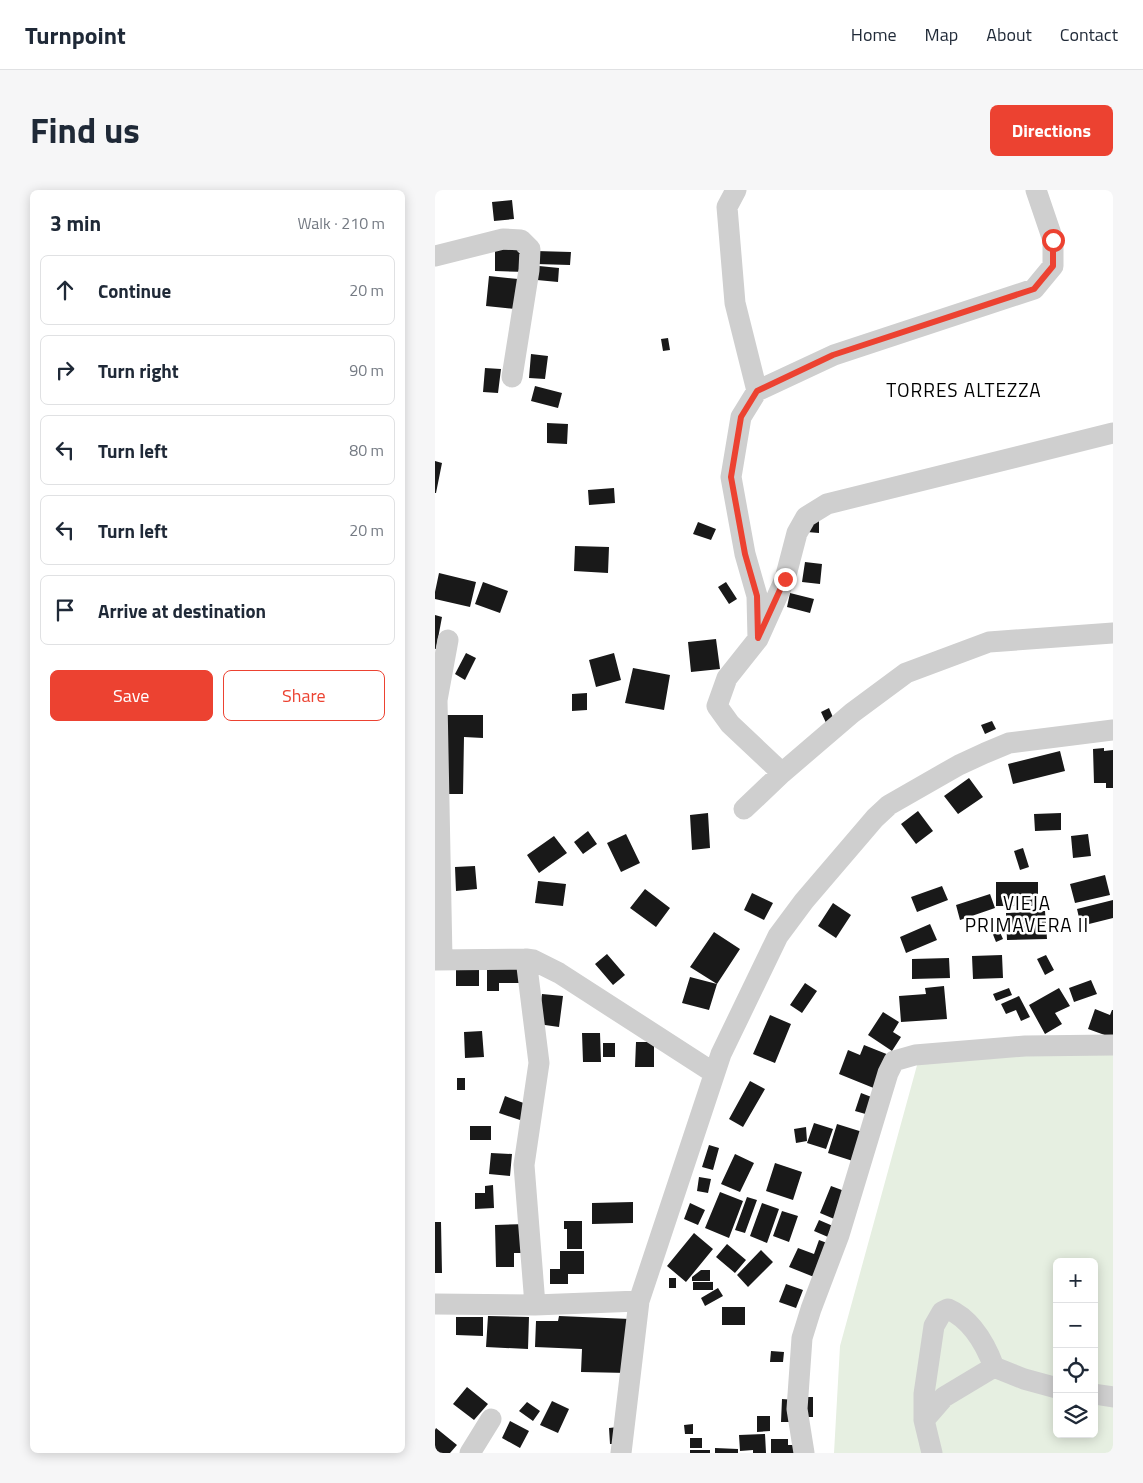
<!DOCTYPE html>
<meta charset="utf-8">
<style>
:root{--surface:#fff;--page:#f6f6f7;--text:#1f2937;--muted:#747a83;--line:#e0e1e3;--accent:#ec4231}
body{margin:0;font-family:"Titillium Web",sans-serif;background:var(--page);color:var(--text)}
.controls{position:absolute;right:15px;bottom:15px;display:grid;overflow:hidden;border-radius:8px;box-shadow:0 2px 12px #0003}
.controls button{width:45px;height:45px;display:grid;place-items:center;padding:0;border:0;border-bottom:1px solid var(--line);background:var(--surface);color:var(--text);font:25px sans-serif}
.stop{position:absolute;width:15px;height:15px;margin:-11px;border:4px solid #ec4231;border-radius:50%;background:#fff}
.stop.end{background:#ec4231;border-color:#fff;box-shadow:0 1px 5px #0008}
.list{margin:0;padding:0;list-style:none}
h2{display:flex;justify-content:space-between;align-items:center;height:65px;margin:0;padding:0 20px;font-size:21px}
h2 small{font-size:16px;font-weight:400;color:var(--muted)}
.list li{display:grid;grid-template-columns:32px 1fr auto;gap:15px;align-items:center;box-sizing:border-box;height:70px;margin:0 10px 10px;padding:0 10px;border:1px solid var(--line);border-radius:8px}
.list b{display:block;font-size:19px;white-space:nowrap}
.list em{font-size:16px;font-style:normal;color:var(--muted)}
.actions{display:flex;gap:10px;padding:15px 20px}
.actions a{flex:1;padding:11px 0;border:1px solid var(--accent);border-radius:8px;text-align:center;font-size:18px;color:var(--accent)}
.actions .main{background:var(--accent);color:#fff}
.icon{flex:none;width:28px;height:28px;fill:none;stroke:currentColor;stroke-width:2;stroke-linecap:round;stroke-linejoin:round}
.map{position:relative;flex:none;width:678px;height:1263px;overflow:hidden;border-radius:8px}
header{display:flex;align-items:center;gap:30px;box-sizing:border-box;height:70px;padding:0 25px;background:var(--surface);border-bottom:1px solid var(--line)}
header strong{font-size:24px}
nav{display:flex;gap:28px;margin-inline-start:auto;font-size:18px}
.intro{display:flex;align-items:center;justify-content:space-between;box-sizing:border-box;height:120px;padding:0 30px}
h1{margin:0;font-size:35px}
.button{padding:12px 22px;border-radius:8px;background:var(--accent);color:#fff;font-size:18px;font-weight:700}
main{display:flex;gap:30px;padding:0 30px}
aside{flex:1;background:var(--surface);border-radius:8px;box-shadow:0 2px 12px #0003}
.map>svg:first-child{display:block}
.green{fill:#e6efe1;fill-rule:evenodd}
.building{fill:#191919}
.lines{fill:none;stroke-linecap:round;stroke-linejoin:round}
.minor{stroke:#cfcfcf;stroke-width:21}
.route{stroke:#ec4231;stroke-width:6}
.labels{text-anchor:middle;stroke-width:5;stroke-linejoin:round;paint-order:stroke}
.neighbourhood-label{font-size:19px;letter-spacing:1px;fill:#000;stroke:#fff}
</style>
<header>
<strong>Turnpoint</strong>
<nav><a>Home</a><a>Map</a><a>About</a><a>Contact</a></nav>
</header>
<div class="intro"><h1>Find us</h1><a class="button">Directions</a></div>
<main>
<aside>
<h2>3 min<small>Walk · 210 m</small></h2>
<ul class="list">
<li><svg class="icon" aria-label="ahead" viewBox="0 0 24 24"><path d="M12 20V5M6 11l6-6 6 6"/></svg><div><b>Continue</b></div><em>20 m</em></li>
<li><svg class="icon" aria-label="right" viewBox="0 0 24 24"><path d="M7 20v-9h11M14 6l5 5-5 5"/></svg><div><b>Turn right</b></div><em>90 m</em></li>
<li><svg class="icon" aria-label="left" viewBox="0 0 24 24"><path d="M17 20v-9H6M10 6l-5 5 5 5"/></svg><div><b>Turn left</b></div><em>80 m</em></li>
<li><svg class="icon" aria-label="left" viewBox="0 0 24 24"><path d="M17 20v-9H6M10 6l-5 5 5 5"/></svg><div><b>Turn left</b></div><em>20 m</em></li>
<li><svg class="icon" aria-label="arrive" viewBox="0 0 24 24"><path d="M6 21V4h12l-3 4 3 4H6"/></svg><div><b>Arrive at destination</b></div></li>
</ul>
<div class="actions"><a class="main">Save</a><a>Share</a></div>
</aside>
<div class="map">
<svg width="678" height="1263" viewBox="0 0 678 1263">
<rect width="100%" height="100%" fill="#fff"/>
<path class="green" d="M678,860v403h-279l6,-107 79,-288zM622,1072h37v172h-37z"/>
<path class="building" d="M77,10l2,19 -20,2 -2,-19z
M60,59l33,1v22l-33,-1z
M101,61l35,1 -1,13 -34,-1z
M104,76l20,2 -1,14 -21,-2z
M54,86l29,3 -3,30 -29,-3z
M233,148l2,12 -7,1 -2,-12z
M96,164l17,2 -3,23 -16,-1z
M50,178l16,1 -3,24 -15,-1z
M100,196l27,7 -4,15 -27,-7z
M112,233l21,1 -1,20 -20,-1z
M0,271l7,2 -6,30h-1z
M179,298l1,15 -26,2 -1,-15z
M384,327v16l-12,-1z
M263,332l18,7 -5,11 -18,-6z
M140,356l34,1 -1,26 -34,-2z
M370,372l17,2 -2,20 -18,-2z
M4,383l37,9 -6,25 -35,-8v-7z
M48,392l25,9 -8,22 -25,-9z
M291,392l11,17 -8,5 -11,-17z
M355,403l24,6 -4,14 -23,-6z
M0,425l7,2 -6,32h-1z
M281,449l4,30 -29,3 -3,-30z
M31,463l10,5 -11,22 -10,-6z
M179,463l7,27 -25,7 -7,-27z
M198,478l37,7 -6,35 -39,-7z
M152,503v17l-15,1v-17z
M394,518l6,14 -8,3 -6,-13z
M7,525h41v23l-19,-1 -1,57h-22z
M557,531l4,8 -11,5 -4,-9z
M669,558v3l9,-1v38h-7v-5h-12l-1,-34z
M625,561l5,20 -52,13 -5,-20z
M534,588l14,19 -25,17 -14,-18z
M483,621l15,20 -17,13 -15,-20z
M273,623l2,35 -18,2 -2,-35z
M626,623v17l-26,1 -1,-17z
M153,641l9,13 -14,10 -9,-12z
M191,644l14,29 -19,9 -14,-29z
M653,644l3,22 -18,2 -2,-22z
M119,646l13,17 -28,20 -12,-18z
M588,658l6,19 -9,3 -6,-19z
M40,676l2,23 -21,2 -1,-24z
M670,685l5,20 -35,8 -5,-19z
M103,691l28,3 -3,22 -28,-3z
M561,692h42v24h-42z
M507,696l6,14 -31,12 -6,-15z
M210,699l25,19 -14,19 -26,-19z
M317,703l21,10 -9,17 -20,-10z
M555,704l5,14 -35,12 -4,-15z
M678,710v18l-32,8 -4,-17z
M398,713l18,12 -15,23 -18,-12z
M610,721l2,28 -40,1 -1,-27z
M495,734l7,16 -31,13 -6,-16z
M564,740l4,9 -7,3 -4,-10z
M279,742l26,17 -23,35 -8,26 -27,-7 8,-26 27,7 -27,-17z
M172,764l18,21 -12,10 -18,-21z
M567,765l1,23 -30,1 -1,-23z
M611,765l8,15 -9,5 -8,-16z
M514,768l1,20 -38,1v-20z
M52,772h33v21h-21v8h-12z
M44,777v19h-23v-18z
M656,790l6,14 -23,8 -5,-14z
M370,793l12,8 -15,22 -12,-8z
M509,796l3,33 -46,3 -2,-26 27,-2 -1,-6z
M574,798l3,7 -16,6 -3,-7z
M624,798l11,18 -15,7 7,11 -17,10 -16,-29z
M107,804l21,2 -4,31 -21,-3z
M584,806l11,21 -9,4 -5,-11 -10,4 -5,-10z
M660,819l15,6 2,-5h1v28l-25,-9z
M448,822l16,10 -6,10 8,5 -9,14 -24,-16z
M335,825l21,9 -16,39 -22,-9z
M47,841l2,26 -19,1 -1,-26z
M147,843h18l1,29h-18z
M201,852h18v25h-19z
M168,853h12v14h-12z
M429,855l25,10 -13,34 -37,-15 9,-24 12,5z
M22,888h8v12h-8z
M315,891l15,8 -22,38 -14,-8z
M426,903l13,5 -5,17 -14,-4z
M70,906l24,9 -6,16 -24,-8z
M379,933l19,6 -7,20 -19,-6z
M402,934l32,10 -10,29 -31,-10z
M35,936h21v14h-21z
M371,937l1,14 -11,2 -2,-14z
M274,955l10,3 -6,22 -11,-3z
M56,963l21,1 -2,22 -21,-2z
M300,964l19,9 -14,29 -19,-8z
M340,973l27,9 -9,28 -27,-9z
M264,987l12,2 -3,14 -11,-2z
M58,995l1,23 -19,1v-16h10v-7z
M396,996l19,7 -11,28 -19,-8z
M285,1002l23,9 -14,37 -24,-10z
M312,1007l10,3 -12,33 -10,-3z
M198,1012v21l-41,1v-21z
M255,1013l15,7 -7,15 -14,-6z
M327,1013l17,6 -12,34 -17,-7z
M347,1021l16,5 -9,26 -16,-6z
M384,1030l14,6 -5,11 -14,-6z
M129,1031h18v28h-15v-20h-3z
M0,1032h6l1,51h-7z
M93,1034l1,29h-15v14h-18l-1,-42z
M259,1043l19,16 -27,33 -19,-16z
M384,1050l8,3 -8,36 -30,-12 9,-19 16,6z
M292,1054l19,16 -11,13 -19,-16z
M326,1060l12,12 -25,25 -11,-12z
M125,1061h24v23h-16v10h-18v-15h10z
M266,1080h9v11h-18v-4z
M234,1088h7v10h-7z
M258,1092h20v8h-20z
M351,1094l17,6 -7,18 -17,-6z
M283,1098l5,8 -18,10 -4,-8z
M287,1117h23v18h-23z
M53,1126l41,1 -1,32 -42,-2z
M124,1126l71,3 -2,54 -47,-1 1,-23 -47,-2 1,-26h22z
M21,1127h27v19l-27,-1z
M336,1161l13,1 -1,10h-13z
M32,1197l21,17 -14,16 -21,-16z
M365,1207h13v20h-13z
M347,1209l13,1v22h-14z
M117,1211l17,8 -11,24 -18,-8z
M92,1212l13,9 -7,10 -14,-10z
M322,1226h13v15l-13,1z
M75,1231l19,10 -9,17 -18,-10z
M258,1234v10h-8l-1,-9z
M183,1237l1,17h-9l-1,-16z
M1,1238l21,17 -7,8h-15v-23z
M330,1244l1,19h-13v-3l-13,1 -1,-16z
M255,1248h12v10h-12z
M336,1249h17v6h14v8h-31z
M280,1258l23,1v4h-23z
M255,1260h20v3h-20z"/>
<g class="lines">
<path class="minor" d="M301,0l-9,17 8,96 22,88
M0,66l68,-17 18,1 9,9 -1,21 -17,107
M323,449l-1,-43 -12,-42 -14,-77 10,-60 16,-26 77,-36 200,-66 19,-23v-26l-17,-50
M347,583l-52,-49 -13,-18 10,-28 31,-39 27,-60 12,-46 9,-16 21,-13 286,-71
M309,619l38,-36 70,-60 54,-40 83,-31 124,-9
M7,769l-5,-259 11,-60
M91,769l13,104 -15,102 11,140
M0,770l91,-1 7,1 26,13 155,100
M0,1114l100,1 104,-4
M659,1204l19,3
M489,1230v-26l10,-68 8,-14 6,-3c23,10 37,34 46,58l30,12 33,9
M35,1263l21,-34
M186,1263l18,-152 82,-247 57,-118 26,-35 71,-83 14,-13 70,-40 26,-12 24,-10 104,-13
M369,1263l-7,-44 5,-71 9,-29 28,-74 49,-162 6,-12 21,-6 110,-9 88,-1
M497,1263l-8,-33 20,-23 50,-30"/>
</g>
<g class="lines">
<path class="route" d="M350,389l-27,59 -1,-42 -12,-42 -14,-77 10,-60 16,-26 76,-36 201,-66 19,-23v-26"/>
</g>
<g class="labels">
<g class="neighbourhood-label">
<text x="529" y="207">TORRES ALTEZZA</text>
<text x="592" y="720">VIEJA<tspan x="592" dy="22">PRIMAVERA II</tspan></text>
</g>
</g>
</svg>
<div class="controls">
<button>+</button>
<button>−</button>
<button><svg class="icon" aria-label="locate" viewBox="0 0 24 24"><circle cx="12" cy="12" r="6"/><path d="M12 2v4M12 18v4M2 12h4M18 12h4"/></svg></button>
<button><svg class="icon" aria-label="layers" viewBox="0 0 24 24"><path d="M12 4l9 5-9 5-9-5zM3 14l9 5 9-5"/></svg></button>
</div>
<div class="stop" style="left:618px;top:50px"></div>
<div class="stop end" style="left:350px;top:389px"></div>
</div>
</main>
